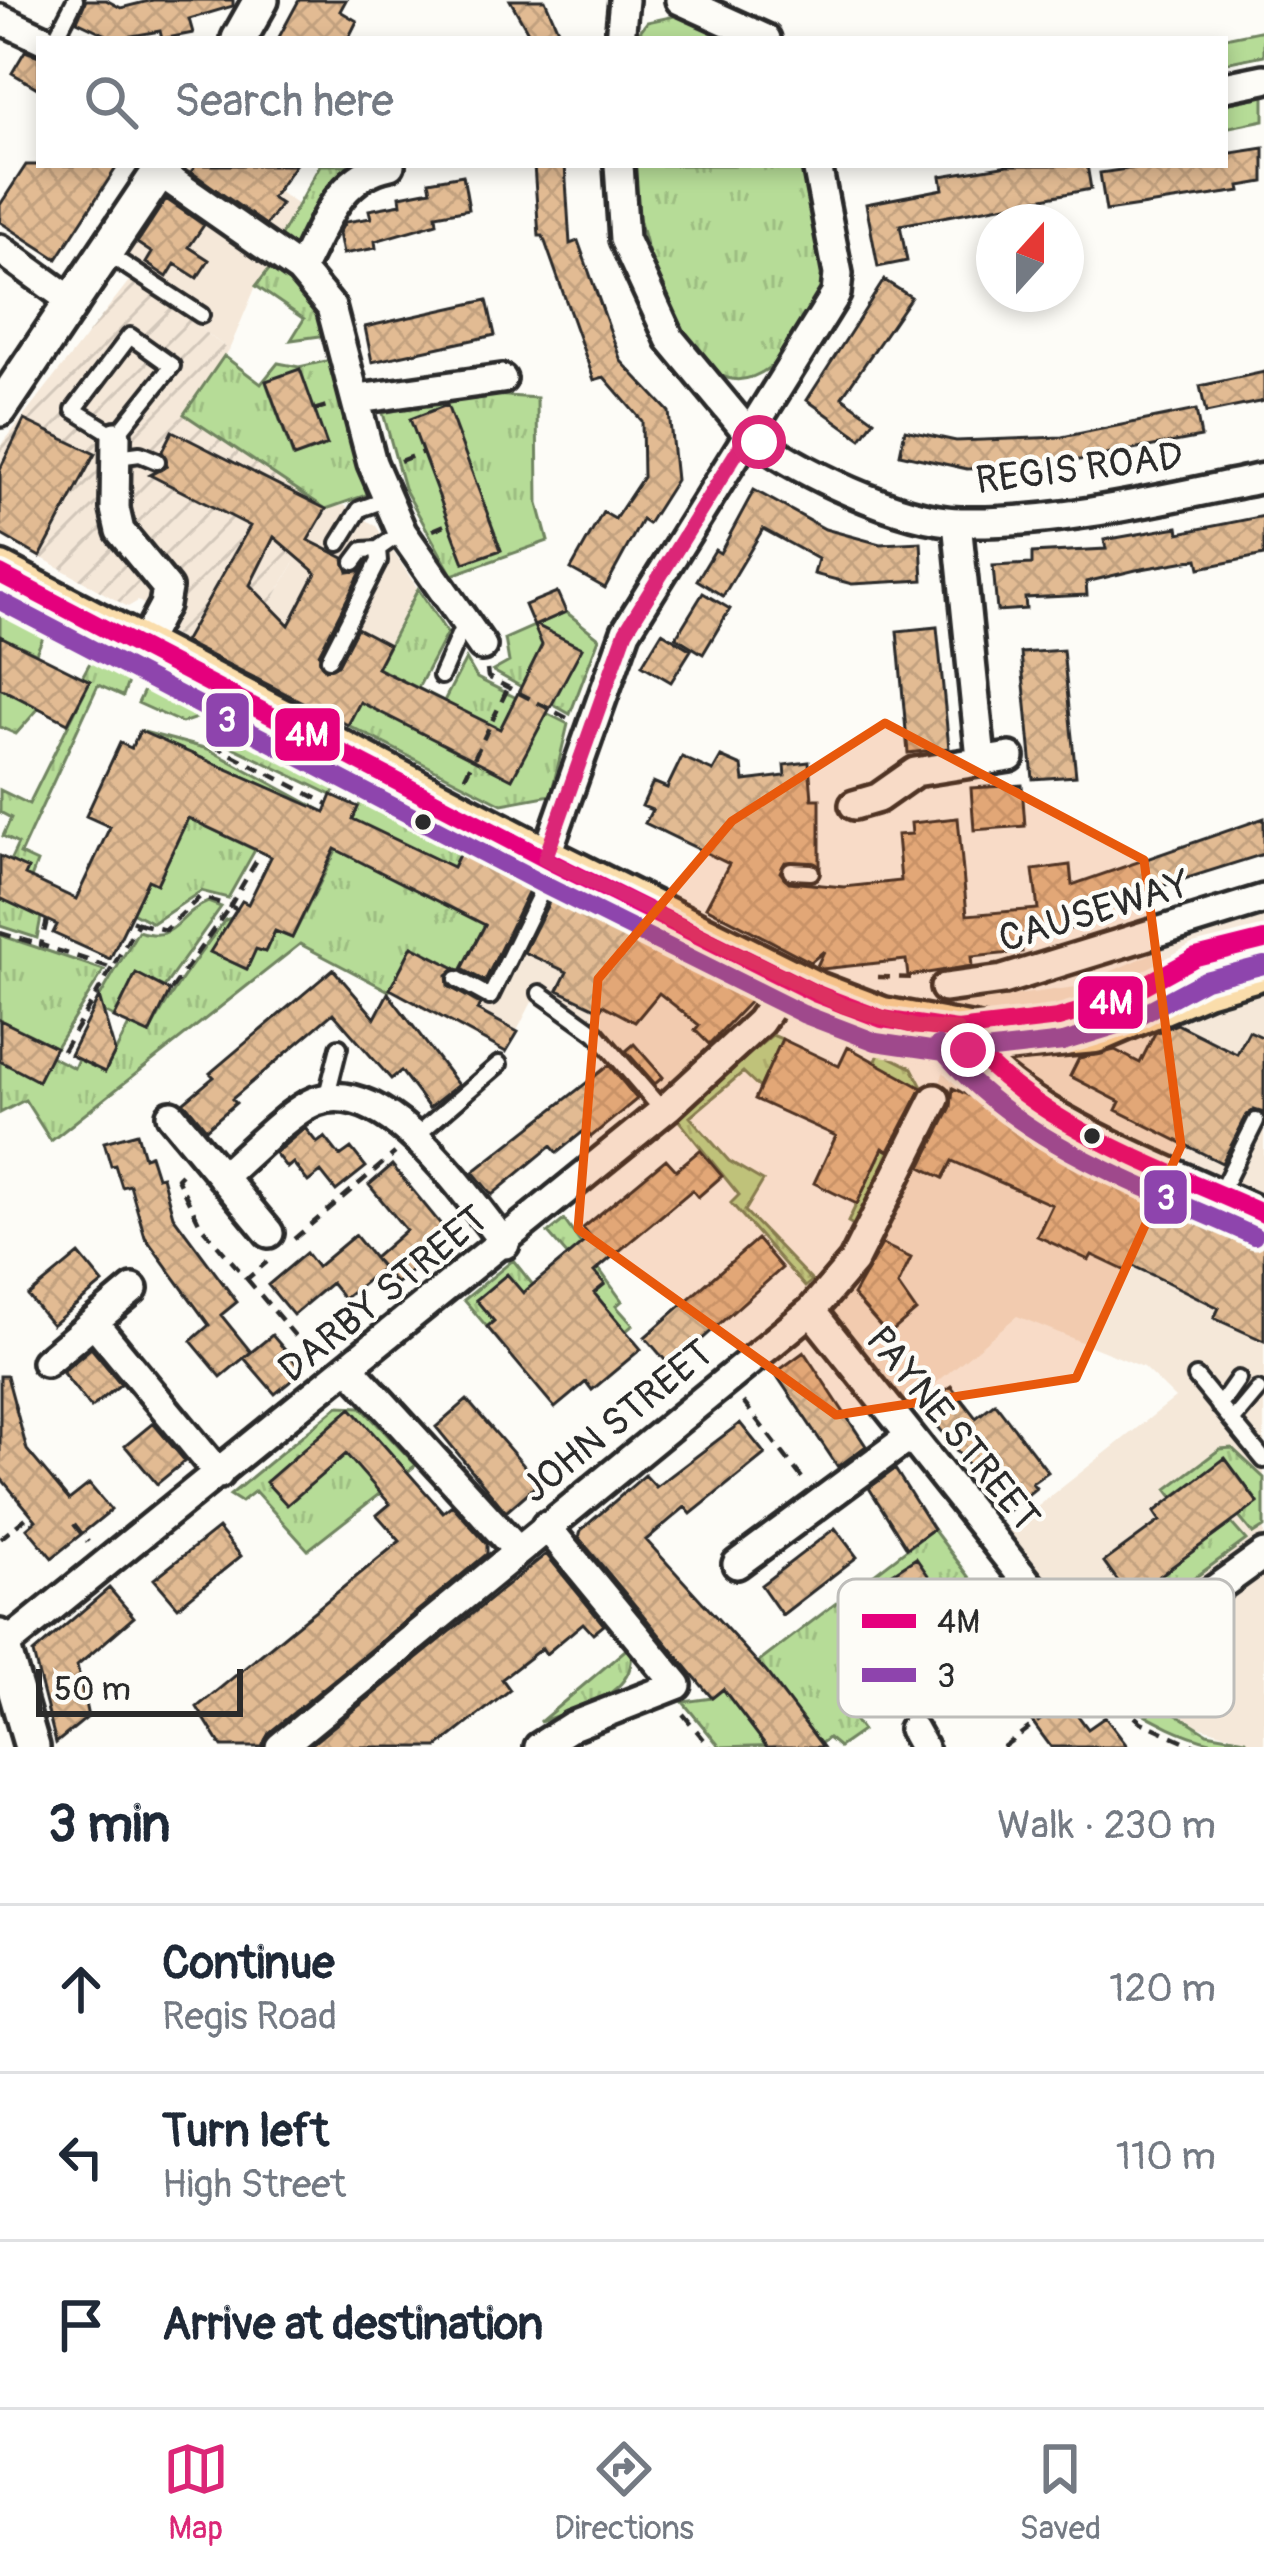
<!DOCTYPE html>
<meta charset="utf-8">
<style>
:root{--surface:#fff;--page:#f6f6f7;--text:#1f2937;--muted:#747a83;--line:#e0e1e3;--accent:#db2777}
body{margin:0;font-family:Pangolin,sans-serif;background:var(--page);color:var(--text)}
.compass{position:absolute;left:976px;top:204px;width:108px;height:108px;border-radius:50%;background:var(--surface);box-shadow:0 6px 18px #0003;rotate:21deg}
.scale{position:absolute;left:36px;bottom:30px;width:207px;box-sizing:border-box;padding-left:12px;border:6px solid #2b2b2b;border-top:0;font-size:33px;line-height:42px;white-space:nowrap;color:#2b2b2b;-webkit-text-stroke:9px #fdfcf7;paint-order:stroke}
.stop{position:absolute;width:36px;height:36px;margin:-27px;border:9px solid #db2777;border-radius:50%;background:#fff}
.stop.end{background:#db2777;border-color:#fff;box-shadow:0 3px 12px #0008}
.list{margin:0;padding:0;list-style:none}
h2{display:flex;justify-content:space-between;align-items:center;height:156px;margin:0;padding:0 48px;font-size:51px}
h2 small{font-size:39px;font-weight:400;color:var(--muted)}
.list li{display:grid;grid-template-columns:78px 1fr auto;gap:36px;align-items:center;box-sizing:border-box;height:168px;padding:0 48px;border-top:3px solid var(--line)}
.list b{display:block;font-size:45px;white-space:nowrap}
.list p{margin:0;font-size:39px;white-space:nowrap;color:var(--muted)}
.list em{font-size:39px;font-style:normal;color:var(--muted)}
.icon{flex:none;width:66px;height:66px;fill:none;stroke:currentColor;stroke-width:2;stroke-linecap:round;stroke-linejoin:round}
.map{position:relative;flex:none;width:1264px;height:1747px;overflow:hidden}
.search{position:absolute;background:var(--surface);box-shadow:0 6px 18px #0003;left:36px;right:36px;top:36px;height:132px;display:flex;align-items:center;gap:30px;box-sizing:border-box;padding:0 42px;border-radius:0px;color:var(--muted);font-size:45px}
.sheet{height:660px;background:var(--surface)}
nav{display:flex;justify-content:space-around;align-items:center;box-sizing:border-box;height:168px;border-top:3px solid var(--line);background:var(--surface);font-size:33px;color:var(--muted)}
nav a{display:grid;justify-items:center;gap:6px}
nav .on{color:var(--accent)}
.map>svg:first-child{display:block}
.built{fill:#f5e8d9}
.industrial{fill:url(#industrial-furrows)}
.grass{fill:url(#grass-tufts);stroke:#708461;stroke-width:3;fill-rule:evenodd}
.building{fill:url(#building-cross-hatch);stroke:#2b2b2b;stroke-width:3;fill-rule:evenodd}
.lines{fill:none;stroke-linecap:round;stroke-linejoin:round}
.service-casing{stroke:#2b2b2b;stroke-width:22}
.minor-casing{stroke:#2b2b2b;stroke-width:36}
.tertiary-casing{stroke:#2b2b2b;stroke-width:42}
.primary-casing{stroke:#2b2b2b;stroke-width:51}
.path{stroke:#2b2b2b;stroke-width:4.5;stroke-dasharray:12 9;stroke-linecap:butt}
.service{stroke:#fdfcf7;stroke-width:14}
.minor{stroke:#fdfcf7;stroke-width:27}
.tertiary{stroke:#fdfcf7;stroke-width:33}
.primary{stroke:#faddab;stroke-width:42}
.bus-1-casing{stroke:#fdfcf7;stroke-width:27}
.bus-2-casing{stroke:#fdfcf7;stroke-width:27}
.bus-1{stroke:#e5007d;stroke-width:18}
.bus-2{stroke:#8e44ad;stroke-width:18}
.route{stroke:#db2777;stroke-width:15}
.marked{fill:#e8590c;fill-opacity:0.2;stroke:#e8590c;stroke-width:9;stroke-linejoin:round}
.bus-dot{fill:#2b2b2b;stroke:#fdfcf7;stroke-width:4.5}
.labels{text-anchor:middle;stroke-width:9;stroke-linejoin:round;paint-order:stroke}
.street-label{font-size:39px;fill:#2b2b2b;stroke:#fdfcf7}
.key{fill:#fdfcf7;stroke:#bebdba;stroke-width:3}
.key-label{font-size:33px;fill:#2b2b2b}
.line-badge{stroke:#fdfcf7;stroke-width:4.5}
.badge-label{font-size:33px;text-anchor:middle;font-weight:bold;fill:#fff}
</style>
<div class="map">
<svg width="1264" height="1747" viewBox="0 0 1264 1747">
<defs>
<pattern id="industrial-furrows" width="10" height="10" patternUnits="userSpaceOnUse" patternTransform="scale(3)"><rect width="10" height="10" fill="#f5e8d9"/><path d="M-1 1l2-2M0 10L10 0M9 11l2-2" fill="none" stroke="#d2c7ba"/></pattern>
<pattern id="grass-tufts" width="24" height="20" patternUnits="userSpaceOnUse" patternTransform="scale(3)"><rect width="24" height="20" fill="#b6dc97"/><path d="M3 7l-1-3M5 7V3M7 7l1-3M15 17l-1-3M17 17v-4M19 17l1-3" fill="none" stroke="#9dbd82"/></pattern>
<pattern id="building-cross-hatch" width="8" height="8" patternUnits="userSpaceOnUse" patternTransform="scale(3)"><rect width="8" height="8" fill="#e2bb93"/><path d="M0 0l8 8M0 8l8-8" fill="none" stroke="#c2a17f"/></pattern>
</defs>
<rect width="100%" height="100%" fill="#fdfcf7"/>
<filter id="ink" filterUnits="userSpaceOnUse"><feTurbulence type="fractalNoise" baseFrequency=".00833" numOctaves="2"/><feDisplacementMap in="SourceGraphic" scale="24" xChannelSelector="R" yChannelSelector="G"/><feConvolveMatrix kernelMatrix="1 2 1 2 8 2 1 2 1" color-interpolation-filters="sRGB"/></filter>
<g filter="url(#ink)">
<path class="built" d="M164,165h76l58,40 -26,45 4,4 -5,13 -15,19 -27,64 -97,-73 -34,-17z
M344,505l32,21 42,63 -86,160 -104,-73 98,-167z
M474,823l314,157 -130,135 -64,-74 -62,-39 -26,50 -32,-15 -85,-46z
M1264,916v831h-15l-3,-7 -58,-17 -40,-28 -38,-38 -29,-7 -87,-109 181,-143 -32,-31 -126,-51 -122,101 -84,-106 124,-212 22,-69 -4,-33h49l74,-10 106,-47z"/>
<path class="industrial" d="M132,277l97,73 -45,64 142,95 -98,167 -38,-23 2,-6 -22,-14 3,-12 -35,-20 -10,6 -128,-73v-87z"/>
<path class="grass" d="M679,15l52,24h-97l13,-17z
M1264,30v25l-39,8v-24h-5z
M1264,96v24l-39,8v-24z
M320,165h27l3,5 -54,78 -17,-9z
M629,165h177c8,38 21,79 17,118 -3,36 -61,119 -104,91 -52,-35 -83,-151 -90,-209z
M271,267l34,28 22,40 -36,5 13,-21 -48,-33z
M224,356l37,28 17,-21 21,4 36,-8 37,134 -46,16 -142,-95zM266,382l61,63 -34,11z
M477,394l60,4 1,106 10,37 -96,34 -48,-87 -21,-75z
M418,589l29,44 -29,55 -34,-17 60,30 22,-42 11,19 91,46 -17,71 -49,9 -154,-79z
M0,612l45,21 -9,20 -36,-17z
M566,612l33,26 -29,76 -77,-43 16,-9 -4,-23z
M92,659l37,20 -6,17 -25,-11 -78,169 17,8 -6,16 -6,-3 2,-6 -17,-8 8,-17 -15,-8 8,-18 -11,-6v-22l29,14 61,-123 -8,-4z
M146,686l59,29 -23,8 -44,-20z
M0,688l39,20 -23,26 -16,-7z
M238,725l102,55 -8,15 -112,-54z
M140,731l68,18 116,63z
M365,794l97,55 -21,43 51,19 -31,60 -48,-25 -24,45 -89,-47 -249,197 -26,-41 -25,13v-52l38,19 12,-24 24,12 4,-9 27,13 24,-47 20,9c18,-37 50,-80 76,-114l9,-3 -23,35 35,17 10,-20 9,3 10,-21 17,7z
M188,818l67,32 -27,48 -27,-7 -48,32 -21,-11 16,-32 9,3z
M0,891l41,26 -4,21 -37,-12z
M208,902l13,5 -57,80 -28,-13 -22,43 -20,-10 44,-76c40,13 37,-16 70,-29z
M0,935l104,35 -48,77 -52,-25 -4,7z
M772,1035l10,4 -22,49 -17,-16 -53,45 39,44 34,20 -18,30 67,70 -7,6 -74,-84 8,-8 -63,-78z
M880,1052l32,16 10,19 -67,139 -7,-4 65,-138 -39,-19z
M564,1220l58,81 -6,5 17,19 -7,6 -32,-38 10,-10 -28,-33 -8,6 -20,-23z
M513,1260l20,25 -10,9 -46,7 17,20 -7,6 -23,-27z
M338,1406l23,1 55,58 -108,85 -53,-59 -14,11 -11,-7z
M1232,1448l32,30v49l-11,7 -14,-17 19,-15 -33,-43 -52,38 -6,-8 53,-40z
M1231,1523l15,17 -103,76 -6,-11 19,-13 -6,-9z
M933,1529l57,75 -143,106 15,21 -23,16 -11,-9 -8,6 -100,3 -37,-45 29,-4z
M630,1646c12,50 -55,62 -90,76z
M1150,1658l15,20 -17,18 59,37 39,7 3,7c-53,0 -110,-31 -150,-66l12,-10h22z"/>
<path class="building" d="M86,0h20l15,8 32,-8h80v6l-44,13 4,14 -31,6 -2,-8 -45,8 -38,-18z
M299,0h47l-6,11 17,10 -9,18h-70z
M510,0h35l17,39h-30z
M25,51l14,5v33l-27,-16z
M1264,148v34l-24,4 1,5 -135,20 -6,-38 54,-8h71v-11z
M26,165h92l-61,94 -57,-37v-17z
M196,165h99l-23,33 9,6 -15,21 -75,-53z
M534,165h31l5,79 8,-3 43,120 48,51 7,68 -28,44 -6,-4 -37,68 -34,-19 32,-57 12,7 28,-42 -1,-56 -38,-44 -10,3 -51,-144h-4z
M1008,165h79l4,24 -191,36 7,36 -29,6 -12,-63 77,-15 -2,-13z
M463,175l6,34 -33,6 1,8 -62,18 1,7 -33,6 -4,-21 6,-11 26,-4 -2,-8 32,-6 -1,-8 31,-6 -2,-9z
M166,199l38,26 -15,22 20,13 -12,18 -22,-14 -8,13 -21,-14 6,-10 -15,-10z
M884,280l27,17 -69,100 32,23 -13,19 -54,-39z
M487,300l8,35 -123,27 -7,-35z
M300,369l27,76 -33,12 -28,-76z
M1264,372v29l-58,12 -6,-27z
M447,405l54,145 -37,13 -54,-144z
M1196,410l5,27 -148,28 -86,4 -67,-15 5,-24 51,11 106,-4z
M24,420l71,34 -55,103 -40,-23v-65z
M172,431l154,78 -18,31 36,18 4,14 14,-2 -43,84 6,15 13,-4 19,-37 32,17 -12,23 123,61 42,-84 -17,-40 32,-13 9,20 -30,13 46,23 -70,131 -152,-77 -12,23 -164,-83 66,-116 -100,-51 17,-9 -5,-15zM274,537l42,36 -27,52 -39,-40z
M754,490l71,39 55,15 41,-2 2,38 -71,4 -38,-10 4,-15 -55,-30 -40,67 -26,-16 18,-30 5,3z
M1264,516v39l-64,13 -2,-9 -62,11 -50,12 1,13 -62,3 1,11 -29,2 -4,-45 39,-2v-11l74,-4 -2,-9 74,-13 1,6z
M703,593l27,16 -27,45 -27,-17z
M937,627l12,121 -41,5 -11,-122z
M662,632l29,18 -20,32 -29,-17z
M0,636l90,45 -22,42 -68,-35z
M1063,650l13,126 -43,3 -12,-126z
M140,731l185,81 7,-17 26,12 -5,12 100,48 9,-18 70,35 -47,97 -23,-12 23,-44 -150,-76 -43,89 -17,-7 -10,21 -9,-3 -9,20 -37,-17 32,-51 6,3 23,-47 -83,-39 -31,66 -9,-4 -38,79 -57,-26 4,-8 -57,-27v-42l28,13 -3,6 51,24 34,-72 -24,-11 34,-73 11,5z
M682,757l31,14 8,-14 21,9 2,15 41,-5 -1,-11 25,-3 3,37h8v67l-35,-4 -5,10 9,10 55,5 57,-6 -4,-46 15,-1 -1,-11 47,-5 9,97 71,-6 -5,-39 37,-5 2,20 192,-67v36l-118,37 2,6 -72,22 1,9 -57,7 2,17 -51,5 1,9 -64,10 -2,-16 -84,9 -5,-3 7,-15 -13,11 -105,-55 23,-43 -84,-41 7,-13 -10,-4 11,-24 14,6z
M1022,785l3,41 -51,4 -3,-42z
M553,894l60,30 144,70 -48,50 -14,-14 4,-5 -40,-32 -24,29 -32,-17 -3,5 -42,-20 9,-18 -43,-20z
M412,946l43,22 -8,7 1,11 32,18 -3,6 41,22 -12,20 -116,-63z
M333,969l42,49 13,-25 70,92 -29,23 -28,-37 -10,8 -58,-66 -101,86 4,4 -30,26 -22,-27 30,-25 -4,-4z
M136,973l34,18 -21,43 -35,-16z
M99,997l16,55 -10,20 -35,-17z
M0,1020l55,27 -17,34 -38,-20z
M1177,1024l60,30 12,-23 15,7v75l-10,-3 -7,5 -25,48 -106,-53 4,-8 -50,-26 9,-18 36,-8 25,13 15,-30z
M782,1039l57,27 9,-19 74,41 -33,63 -6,-3 -26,56 -43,-21 22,-47 -81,-37z
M634,1044l29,33 -8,7 -29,-33z
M609,1065l28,34 -46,38 -6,-7 -28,23 -6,-7 -59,49 -19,-23z
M953,1088l311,150v103l-50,-23 5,-10 -52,-26 -36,-17 -3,7 -36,-17 -3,5 -52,-24 15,-31 -100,-44 -9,17 -22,-11 30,-60z
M305,1128l12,15 8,-6 15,19 11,-8 15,19 -30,24 -15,-19 -13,10 -15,-19 -6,5 -12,-15z
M137,1133l7,24 6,-2 7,22 5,-1 11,40 64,86 -16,13 30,37 -30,25 -30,-36 18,-16 -64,-88 -15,-52 -8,2 -7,-22 -4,1 -7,-24z
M700,1150l22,26 -24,21 -6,-7 -98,82 11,12 -11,9 47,56 -49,41 -6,-8 -31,26 -68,-81 7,-6 -18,-21 31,-26 16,19 67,-56 -7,-9 83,-69 10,11z
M392,1165l60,73 -56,46 -22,-26 32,-28 -37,-45z
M355,1235l27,33 -38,31 -13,-16 -38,32 -25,-30 38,-32 11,14z
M757,1239l25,29 -111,99 -26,-30z
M882,1244l29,14 -13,27 18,26 -28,24 -35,-40z
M79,1254l24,29 -51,42 -24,-29z
M272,1335l31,36 -28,23 -31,-36z
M91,1348l30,36 -30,24 -29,-36z
M804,1352l62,94 -28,21 -63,-94z
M0,1376h7l20,74 42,50 20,-16 22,26 -59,48 -25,-30 9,-8 -36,-43z
M951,1386l25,32 19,-15 53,69 -16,11 4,5 -31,25 -82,-106z
M467,1400l72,83 -33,29 -70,-85z
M351,1408l92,104 9,-7 35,39v10l-218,179 -7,14h-40l-25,-40 203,-166 -23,-26 13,-11 -44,-50 -59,51 -21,-23z
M153,1423l32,38 -28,23 -32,-38z
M740,1423l25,31 -74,60 -6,-7 -39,33 121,133 56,74h-56l-44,-58 -11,9 -133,-160 2,-8 64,-55 11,12z
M1225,1458l33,45 -128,95 -26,-36 56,-41 -6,-9z
M895,1469l38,60 -26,19 -38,-60z
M218,1528l23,28 -63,51 -24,-28z
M835,1528l22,29 -75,58 -21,-30z
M546,1554l58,71 -11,9 -10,-11 -37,31 -4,-6 -40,31 8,11 -72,57h-130z
M916,1558l61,87 12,-8 29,42 11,-7 30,42 11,-9 18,24 17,-12 23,30h-77l-28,-38 -11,8 -16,-23 -11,8 -47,-63 -10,7 -46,-66z
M109,1588l25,29 -57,49 11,51 -32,26 -23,-90z"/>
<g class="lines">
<g class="service-casing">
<path id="service" d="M55,39l20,-39
M108,254l93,61
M130,336l42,30 -56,70 -42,-26z
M117,457l23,-3 17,7
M339,543l21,-34 28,-10
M354,562l9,-12 15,-1 24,-17
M329,659l50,-98 -1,-12
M441,676l24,-55
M791,871l20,1
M457,979l33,18 63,-129
M540,993l56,40 67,78
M326,1099l13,-52
M416,1136l83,-72
M1220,1193l36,-72
M1196,1377l68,83
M1219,1406l19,-27
M1232,1421l26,-31"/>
</g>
<g class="minor-casing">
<path id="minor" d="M680,0l86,39
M0,19l43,20
M620,39l4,-39
M1225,87l39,-8
M619,165l5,74 46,100 79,95 87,-140 2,-20 -21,-109
M159,172l141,98 31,37 41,156 30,69 80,114
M0,249l73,53
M300,270c23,-43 38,-95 90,-105
M358,399l144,-20
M116,436l-1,73 5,22 47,57 -3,17 -23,43
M957,522l24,237
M854,805l24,-7 37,-26 95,-15
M545,859l81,-228 123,-197c48,37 151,87 212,88 102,2 204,-24 303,-44
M945,988l58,-8 261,-81
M957,1030c48,82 220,142 307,184
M171,1115l98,118
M222,1177c24,-20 67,-66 94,-76 72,-26 152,97 189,143
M811,1311l270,339 43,5 140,-101
M95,1324l124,150
M46,1362l87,-73
M351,1369l167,182
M737,1564l173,-128
M4,1646l664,-539 92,-85 28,-42
M913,1729l10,18
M280,1747l531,-436 42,-49 82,-163
M539,1747l33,-21 105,-41 -131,-159"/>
</g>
<g class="tertiary-casing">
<path id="tertiary" d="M239,39l22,-39
M0,409l164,-244
M0,1637l32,110"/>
</g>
<g class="primary-casing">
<path id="primary" d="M0,574l555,290 259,129 68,26 111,21 102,-9 110,-47 59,-17"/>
</g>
<path class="path" d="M314,410l16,-5
M400,461l23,-9
M433,530l17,-7
M487,670l1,7 79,41
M213,745l115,59
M465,777l42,-87
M47,920l-6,25 71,23 26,-45 -9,-4
M138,923l27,7 35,-33 30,9 31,-53
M0,933l41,12
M878,977l42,1
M171,990l59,-84 8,4
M63,1051l49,-83
M181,1174l-4,4 24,48 46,53 20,-17
M294,1239l101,-86
M247,1279l66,78
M743,1402l63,81
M74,1524l14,18
M0,1539l31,-25
M683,1714l27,33
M1003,1747l90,-67 48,42 56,25"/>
<use href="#service" class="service"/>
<use href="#minor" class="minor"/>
<use href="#tertiary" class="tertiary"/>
<use href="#primary" class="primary"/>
<g class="bus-1-casing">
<path id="bus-1" d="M0,574l555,290 259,129 68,26 75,11 101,-12 58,-17 80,-44 68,-17
M957,1030c75,96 200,135 307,184"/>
</g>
<g class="bus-2-casing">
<path id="bus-2" d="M0,601l544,284 259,129 73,28 82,12 105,-12 62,-19 80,-43 59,-15
M938,1045c78,99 205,140 316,191"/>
</g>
<use href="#bus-1" class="bus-1"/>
<use href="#bus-2" class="bus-2"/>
</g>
</g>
<g class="lines" filter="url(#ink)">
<path class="route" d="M759,442l-11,-8 -122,197 -81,228 299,147 71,21 42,3 11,20"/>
</g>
<path class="marked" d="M885,723l259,137 37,286 -105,232 -240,37 -258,-186 20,-250 134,-158z"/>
<g class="bus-dot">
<circle cx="423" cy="822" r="10"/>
<circle cx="1092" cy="1136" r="10"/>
</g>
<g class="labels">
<g class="street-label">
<text transform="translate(1079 467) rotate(-7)" y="14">REGIS ROAD</text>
<text transform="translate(1094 910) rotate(-17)" y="14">CAUSEWAY</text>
<text transform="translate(382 1293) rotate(-39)" y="14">DARBY STREET</text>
<text transform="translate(616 1420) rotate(-39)" y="14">JOHN STREET</text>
<text transform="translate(954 1428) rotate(51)" y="14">PAYNE STREET</text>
</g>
</g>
<rect x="838" y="1579" width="396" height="138" rx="18" class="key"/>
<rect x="862" y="1614" width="54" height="14" fill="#e5007d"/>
<rect x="862" y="1668" width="54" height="14" fill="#8e44ad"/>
<g class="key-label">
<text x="937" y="1633">4M</text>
<text x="937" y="1687">3</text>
</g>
<g class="line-badge">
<rect x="204" y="691" width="47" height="58" rx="12" fill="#8e44ad"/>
<rect x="273" y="706" width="69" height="57" rx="12" fill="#e5007d"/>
<rect x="1076" y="974" width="69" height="57" rx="12" fill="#e5007d"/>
<rect x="1142" y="1168" width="47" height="58" rx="12" fill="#8e44ad"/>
</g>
<g class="badge-label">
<text x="227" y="731">3</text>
<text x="307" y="746">4M</text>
<text x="1111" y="1014">4M</text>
<text x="1166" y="1209">3</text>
</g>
</svg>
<svg class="compass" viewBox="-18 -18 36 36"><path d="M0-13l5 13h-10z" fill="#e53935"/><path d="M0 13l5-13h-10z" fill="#747a83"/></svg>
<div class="scale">50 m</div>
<div class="stop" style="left:759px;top:442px"></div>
<div class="stop end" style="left:968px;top:1050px"></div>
<div class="search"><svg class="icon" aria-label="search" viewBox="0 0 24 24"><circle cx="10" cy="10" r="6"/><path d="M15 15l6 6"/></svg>Search here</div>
</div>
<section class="sheet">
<h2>3 min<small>Walk · 230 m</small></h2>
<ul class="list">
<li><svg class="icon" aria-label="ahead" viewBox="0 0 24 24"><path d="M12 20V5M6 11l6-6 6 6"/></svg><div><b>Continue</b><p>Regis Road</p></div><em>120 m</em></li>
<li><svg class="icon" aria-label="left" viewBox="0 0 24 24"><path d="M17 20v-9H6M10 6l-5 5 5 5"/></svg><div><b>Turn left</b><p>High Street</p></div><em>110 m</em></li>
<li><svg class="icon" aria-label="arrive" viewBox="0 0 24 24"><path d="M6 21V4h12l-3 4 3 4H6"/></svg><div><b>Arrive at destination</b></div></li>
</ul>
</section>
<nav>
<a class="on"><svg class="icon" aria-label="map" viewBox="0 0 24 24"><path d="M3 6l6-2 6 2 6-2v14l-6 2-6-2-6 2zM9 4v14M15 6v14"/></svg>Map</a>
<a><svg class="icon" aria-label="directions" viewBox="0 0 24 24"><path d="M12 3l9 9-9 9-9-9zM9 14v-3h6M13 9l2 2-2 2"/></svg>Directions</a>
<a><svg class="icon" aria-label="saved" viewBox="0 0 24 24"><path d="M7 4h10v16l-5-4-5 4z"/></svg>Saved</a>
</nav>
